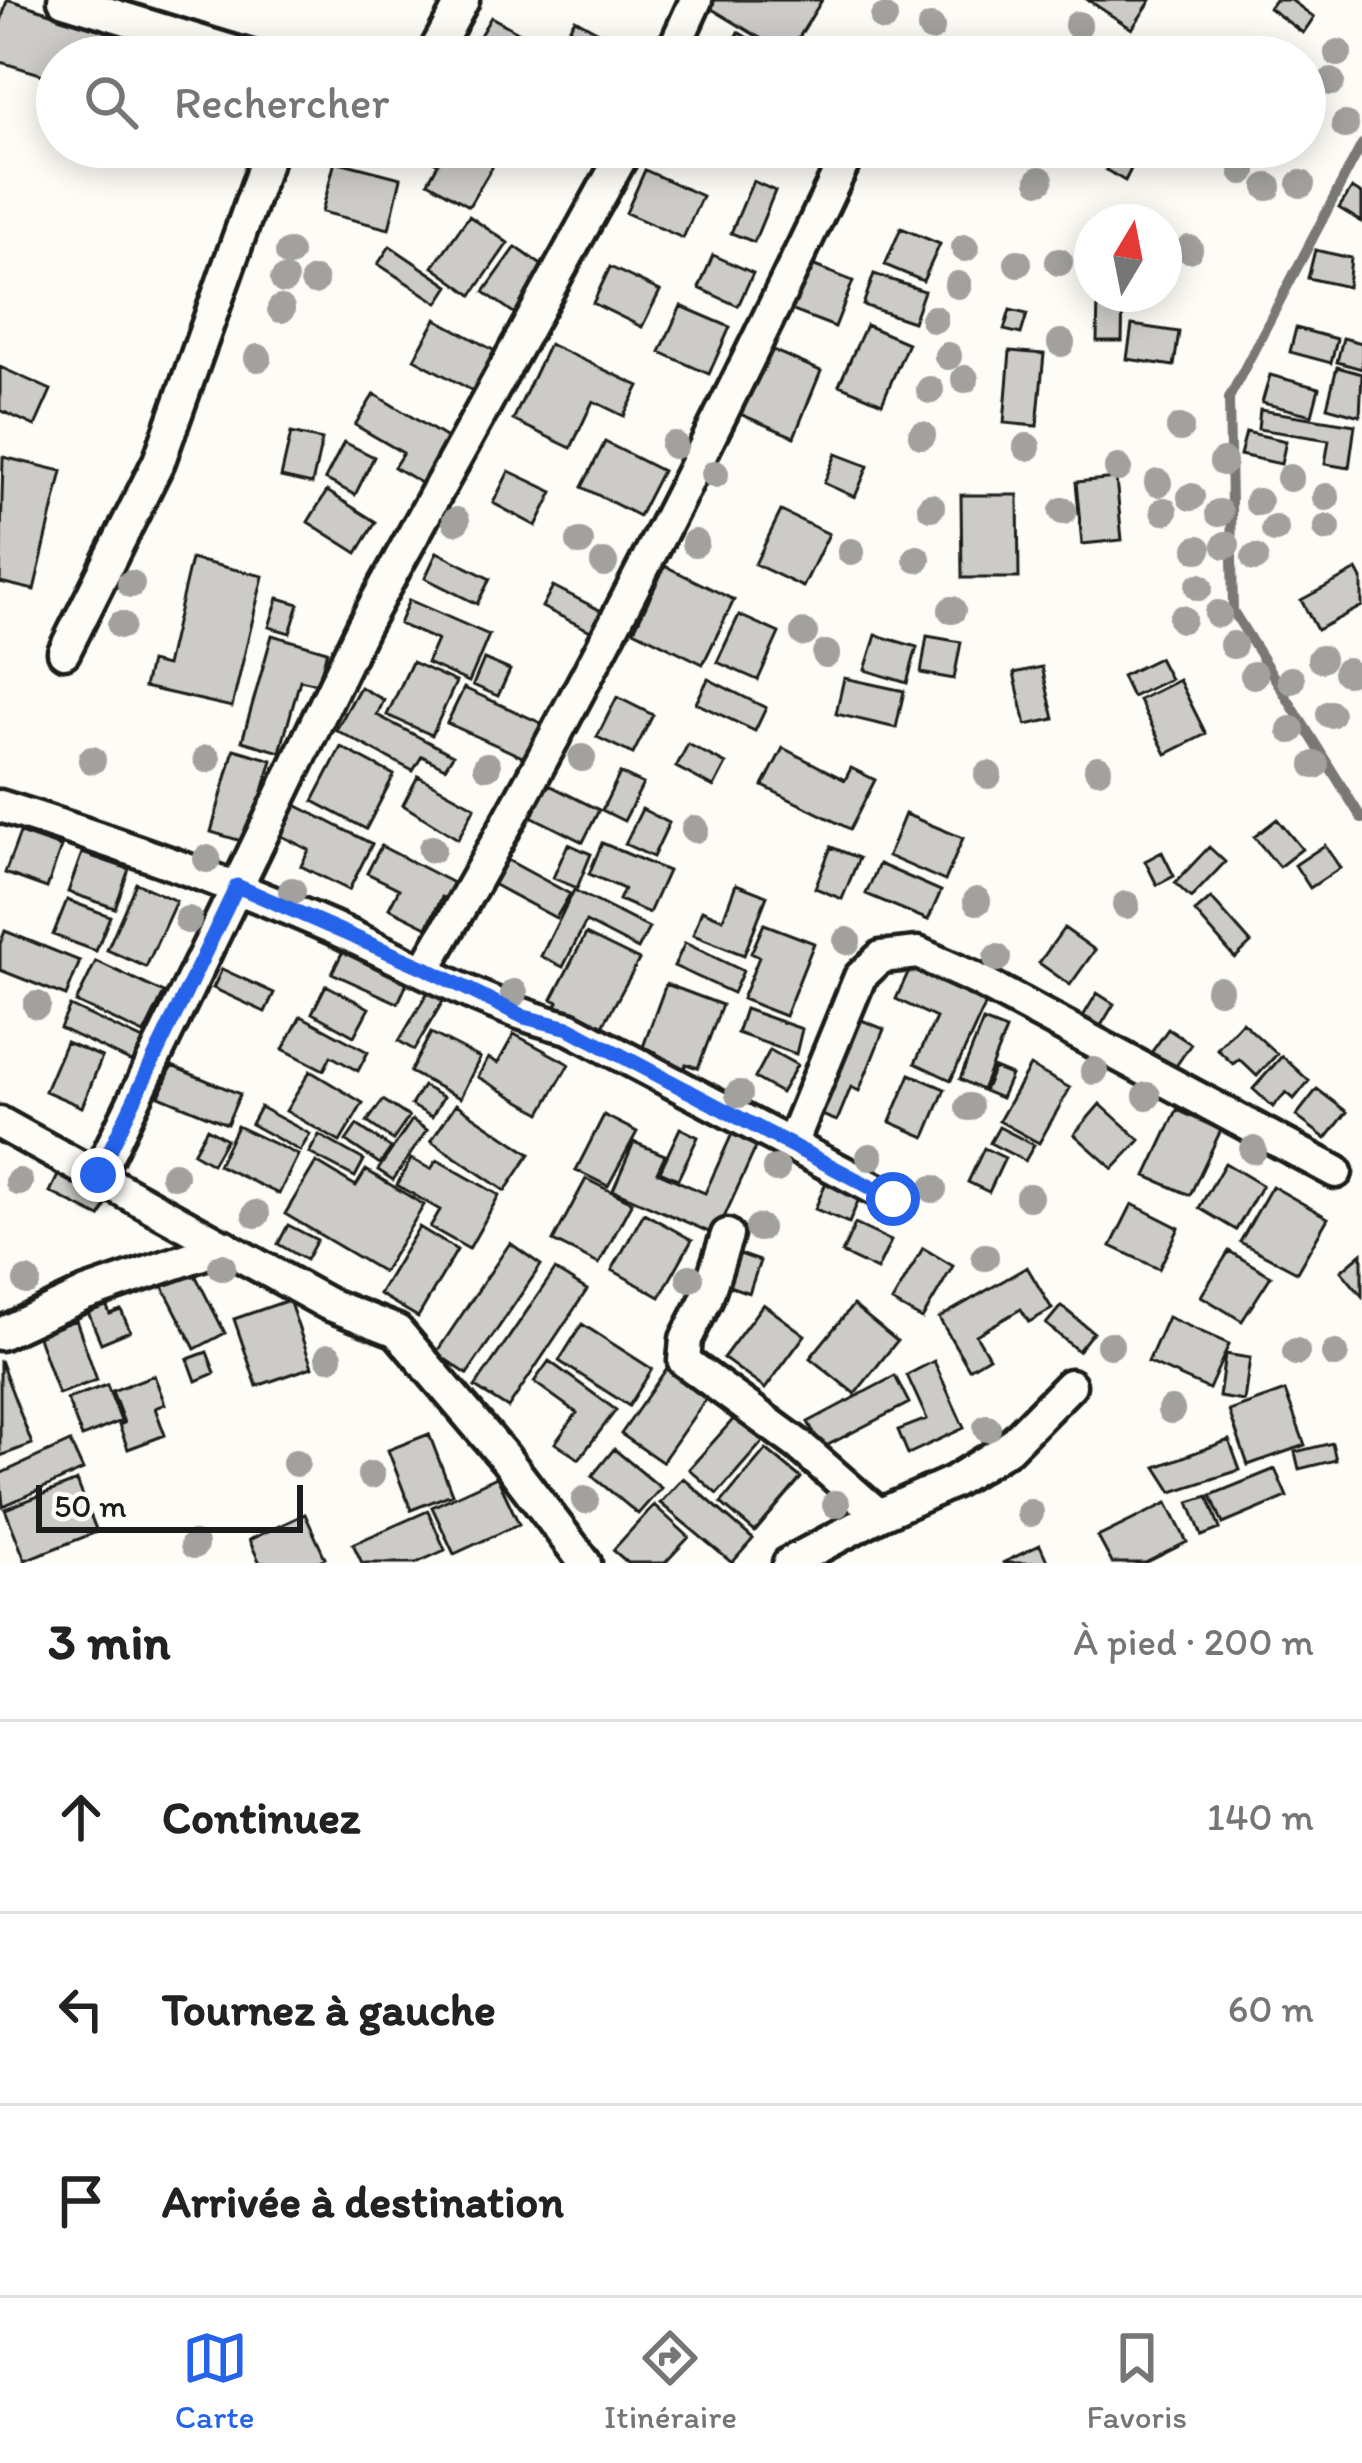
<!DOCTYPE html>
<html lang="fr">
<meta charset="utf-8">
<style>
:root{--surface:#fff;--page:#f6f6f6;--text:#222;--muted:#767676;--line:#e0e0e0;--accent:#2563eb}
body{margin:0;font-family:Itim,sans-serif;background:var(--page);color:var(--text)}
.compass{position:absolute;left:1074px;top:204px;width:108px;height:108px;border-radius:50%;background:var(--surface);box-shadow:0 6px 30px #0003;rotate:10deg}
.scale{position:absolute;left:36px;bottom:30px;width:267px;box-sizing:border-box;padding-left:12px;border:6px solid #1c1c1c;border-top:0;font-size:33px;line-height:42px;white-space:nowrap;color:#1c1c1c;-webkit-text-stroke:9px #fdfcf7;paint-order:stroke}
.stop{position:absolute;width:36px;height:36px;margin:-27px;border:9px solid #2563eb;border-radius:50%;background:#fff}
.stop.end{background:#2563eb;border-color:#fff;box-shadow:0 3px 12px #0008}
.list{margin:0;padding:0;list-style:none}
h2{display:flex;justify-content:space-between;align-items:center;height:156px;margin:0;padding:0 48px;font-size:51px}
h2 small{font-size:39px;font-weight:400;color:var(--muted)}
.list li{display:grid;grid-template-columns:78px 1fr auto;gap:36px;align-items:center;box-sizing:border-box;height:192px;padding:0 48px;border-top:3px solid var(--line)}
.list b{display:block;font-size:45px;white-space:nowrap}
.list em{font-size:39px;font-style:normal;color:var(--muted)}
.icon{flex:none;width:66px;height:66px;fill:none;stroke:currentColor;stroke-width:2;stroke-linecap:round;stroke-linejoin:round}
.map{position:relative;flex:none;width:1362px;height:1563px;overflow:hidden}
.search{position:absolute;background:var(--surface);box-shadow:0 6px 30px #0003;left:36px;right:36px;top:36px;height:132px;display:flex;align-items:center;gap:30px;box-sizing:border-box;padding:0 42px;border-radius:66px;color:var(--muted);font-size:45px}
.sheet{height:732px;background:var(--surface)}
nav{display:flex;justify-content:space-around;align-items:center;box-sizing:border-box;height:168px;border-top:3px solid var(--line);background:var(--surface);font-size:33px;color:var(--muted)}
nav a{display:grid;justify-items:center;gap:6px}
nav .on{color:var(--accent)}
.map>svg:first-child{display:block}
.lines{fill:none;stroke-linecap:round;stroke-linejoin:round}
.stream{stroke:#797876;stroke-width:10}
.building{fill:#cccbc8;stroke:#1c1c1c;stroke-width:3}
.street-casing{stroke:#1c1c1c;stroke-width:39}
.street{stroke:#fdfcf7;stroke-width:30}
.tree{fill:#a2a19e}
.route{stroke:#2563eb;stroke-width:15}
</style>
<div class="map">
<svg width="1362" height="1563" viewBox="0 0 1362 1563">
<rect width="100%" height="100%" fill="#fdfcf7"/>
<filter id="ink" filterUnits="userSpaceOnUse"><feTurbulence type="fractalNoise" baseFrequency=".00833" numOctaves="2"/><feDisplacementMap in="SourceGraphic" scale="24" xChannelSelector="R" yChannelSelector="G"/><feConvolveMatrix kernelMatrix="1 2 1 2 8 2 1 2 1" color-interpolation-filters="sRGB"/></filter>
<g filter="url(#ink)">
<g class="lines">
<path class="stream" d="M1362,144l-133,254 4,213 129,208"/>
</g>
<path class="building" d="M7,0h3l179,57h-132v22l-57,-17v-37z
M711,0h111l-34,55 -81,-49z
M1088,0h63l-19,29z
M1275,0h16l23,17 -11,16 -34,-25z
M491,17l47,26 -8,14h-63z
M575,19l65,36 4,2h-93z
M738,32l36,22 -1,3h-47z
M1202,38l32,19h-44z
M437,147h67l-35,59 -41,-24 10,-18 -8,-5z
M553,147h43l-11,18z
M1118,147l22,4 -15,30 -19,-11z
M335,161l66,17 -12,51 -67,-17z
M645,170l57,26 -19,42 -57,-25z
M753,181l22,10 -21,51 -23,-9z
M1352,188l10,6v28l-23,-14z
M469,216l39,27 -36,52 -39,-28z
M901,228l39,16 -17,37 -38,-16z
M390,246l59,40 -11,17 -60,-39z
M516,247l34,24 -32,45 -34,-24z
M1315,250l36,8 -3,29 -40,-9z
M713,255l40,18 -15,33 -39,-18z
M807,263l46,18 -18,46 -47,-18z
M610,267l50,24 -18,36 -49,-24z
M874,274l50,17 -11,31 -50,-17z
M1098,298h25l-1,43h-25z
M681,306l49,21 -21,47 -49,-22z
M1010,310l17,4 -6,20 -17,-4z
M436,319l59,32 -22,40 -59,-32z
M866,325l42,18 -26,60 -43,-18z
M1132,325l47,7 -5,34 -47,-7z
M1296,328l41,11 -6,24 -41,-11z
M1343,338l19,5v26l-25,-7z
M549,344l90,42 -15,30 -31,-15 -22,47 -58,-28z
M768,348l53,23 -27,66 -54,-23z
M1010,351l34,3 -7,72 -33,-3z
M0,367l51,23 -16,36 -35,-16z
M1337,367l25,7 -2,42 -33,-9z
M1270,375l49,13 -7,27 -50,-12z
M374,394l81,49 -27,44 -34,-20 9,-14 -48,-28z
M1260,410l95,15 -6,43 -24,-4 4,-24 -71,-11z
M1246,432l40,9 -5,23 -41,-9z
M291,433l31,7 -10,44 -31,-7z
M344,442l30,15 -19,38 -30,-16z
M605,442l57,29 -23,45 -57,-29z
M836,454l32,12 -13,31 -31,-14z
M3,457l59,14 -28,119 -34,-8z
M509,471l44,21 -17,34 -43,-23z
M1116,478l6,62 -40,4 -6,-62z
M327,491l49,31 -19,31 -49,-31z
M961,495h57l1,83h-57z
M781,511l48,23 -26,53 -48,-23z
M437,552l53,27 -13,25 -52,-26z
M191,559l72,17 -31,131 -88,-20 6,-25 16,4z
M665,566l69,34 -31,64 -69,-34z
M1357,570l5,9v27l-45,24 -16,-30z
M553,586l58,30 -10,20 -59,-29z
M278,598l21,6 -9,29 -21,-6z
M409,600l80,35 -20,47 -42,-19 10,-23 -38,-16z
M739,615l40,18 -21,47 -41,-18z
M272,635l55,16 -9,33 -18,-4 -20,72 -38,-11z
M876,635l41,12 -10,36 -42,-13z
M927,636l34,6 -7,37 -33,-6z
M1159,658l11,21 -38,18 -10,-21z
M484,659l26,11 -12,26 -25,-11z
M412,662l44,20 -24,53 -45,-20z
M1042,667l12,52 -28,6 -12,-52z
M844,678l60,13 -8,37 -60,-14z
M708,679l58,29 -11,23 -59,-28z
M1179,680l27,54 -40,20 -27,-54z
M360,687l24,13 -7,15 76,40 -8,13 -23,-12 -9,15 -77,-41z
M464,688l79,36 -16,35 -80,-36z
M617,697l36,18 -20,39 -36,-17z
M688,744l38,20 -12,23 -38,-20z
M341,747l53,28 -28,54 -53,-28z
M783,748l62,32 6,-12 24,12 -25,49 -87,-43z
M234,749l38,11 -24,83 -37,-11z
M620,773l23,11 -19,37 -22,-11z
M418,776l57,31 -17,32 -55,-34z
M545,783l54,27 -16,32 -54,-27z
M292,803l80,41 -23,46 -48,-24 8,-16 -33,-17z
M642,809l27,14 -16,34 -28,-13z
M905,814l58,24 -18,43 -57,-25z
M1277,819l25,30 -23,18 -25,-30z
M20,833l41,14 -14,41 -42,-15z
M602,843l66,28 -19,42 -30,-13 5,-11 -35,-15z
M568,844l23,10 -14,34 -24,-10z
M1325,845l15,23 -30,20 -15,-23z
M381,846l80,41 -9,16 -10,-6 -15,30 -38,-19 10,-19 -32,-16z
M831,847l28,11 -17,41 -27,-11z
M1209,847l16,15 -34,36 -16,-15z
M1162,852l12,24 -17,9 -12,-24z
M82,853l47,16 -14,39 -47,-16z
M502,857l68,37 -14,24 -67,-36z
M879,864l62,27 -13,29 -62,-26z
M136,883l40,18 -30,66 -39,-17z
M736,884l31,12 -23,59 -51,-20 9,-25 21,9z
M574,890l75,38 -11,21 -52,-27 -23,45 -22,-11z
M1211,898l40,45 -16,15 -40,-46z
M67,900l43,16 -14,35 -43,-16z
M764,924l50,19 -29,73 -43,-17 17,-42 -8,-4z
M1064,928l31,22 -25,35 -31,-22z
M5,931l75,30 -14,35 -66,-26v-26z
M586,934l53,26 -40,73 -44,-25 3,-6 -6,-3z
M685,943l58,28 -10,22 -59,-27z
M345,947l65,30 -12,26 -66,-30z
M96,961l68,32 -20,41 -68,-32z
M912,964l76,35 -37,81 -36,-17 21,-45 -40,-19z
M222,969l52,24 -9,19 -52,-24z
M666,984l56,21 -24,63 -12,-4 -5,13 -31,-12 6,-13 -13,-5z
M326,985l43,23 -15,28 -42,-23z
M428,992l15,9 -29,49 -15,-9z
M1097,993l17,11 -15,25 -17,-11z
M70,1006l75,35 -11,22 -74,-35z
M745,1009l57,20 -6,25 -59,-21z
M301,1016l67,36 -10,19 -27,-15 -7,14 -41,-21z
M859,1019l25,10 -25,62 -8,-4 -14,34 -18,-7z
M983,1021l23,9 -24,60 -22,-11z
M1242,1022l35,32 -20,22 -18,-17 -6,5 -16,-15z
M1168,1029l23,15 -17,25 -23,-16z
M431,1033l49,25 -20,40 -50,-26z
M514,1034l55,30 -28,49 -63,-36 10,-19 10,5z
M66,1042l36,15 -20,50 -37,-16z
M770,1050l27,15 -16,28 -26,-15z
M1282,1056l27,25 -15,18 -8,-7 -13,15 -20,-18z
M172,1066l68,28 -13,30 -68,-28z
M1030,1066l40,22 -31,55 -40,-22z
M994,1068l17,7 -10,23 -17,-7z
M310,1071l53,32 -23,39 -54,-31z
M910,1074l35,15 -20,48 -35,-15z
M423,1086l20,11 -11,20 -21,-12z
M1317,1089l30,23 -21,27 -30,-23z
M383,1100l26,17 -16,23 -26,-18z
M456,1104l74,50 -25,37 -74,-50z
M1100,1104l40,36 -27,29 -39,-35z
M260,1107l50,27 -10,17 -49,-27z
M1177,1110l44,20 -31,65 -44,-19z
M604,1115l33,17 -29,54 -32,-16z
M412,1120l15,10 -34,50 -15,-10z
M357,1125l34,23 -11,16 -34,-23z
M237,1126l61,29 -19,39 -61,-29z
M999,1127l35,18 -9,16 -35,-18z
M207,1128l19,11 -14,25 -19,-11z
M680,1128l18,9 -20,42 -18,-8z
M732,1134l25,11 -41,90 -103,-45 21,-48 31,13 -8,17 48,21z
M319,1135l45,25 -9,17 -46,-24z
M984,1148l21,10 -16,34 -21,-10z
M411,1159l20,10 6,-9 62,35 -30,54 -39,-22 10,-17 -43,-25z
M316,1162l40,24 10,-16 58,35 -41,67 -98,-58z
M1225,1163l37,22 -26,45 -37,-22z
M62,1167l51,24 -13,26 -50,-25z
M586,1179l46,23 -33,62 -46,-23z
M827,1180l34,14 -12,29 -34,-14z
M1272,1186l56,32 -31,54 -57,-30z
M1132,1204l47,24 -20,41 -48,-23z
M644,1213l48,27 -32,57 -48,-27z
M855,1224l36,17 -14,29 -35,-17z
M288,1225l29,15 -11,20 -28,-16z
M419,1227l38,23 -39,67 -39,-23z
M510,1243l31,22 -74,109 -31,-21z
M923,1248l30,18 -31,53 -30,-17z
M1229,1251l42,25 -29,45 -41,-25z
M734,1252l26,9 -11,32 -26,-9z
M1362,1253v43l-21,-25z
M188,1261l37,72 -30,16 -37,-72z
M1027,1267l25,42 -23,13 -8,-13 -45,26 13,22 -20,12 -30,-51z
M555,1270l32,20 -79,118 -33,-21z
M103,1297l7,17 11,-4 9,21 -29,12 -16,-38z
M289,1300l23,67 -55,19 -23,-67z
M763,1304l42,31 -40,54 -42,-31z
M853,1305l44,36 -42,53 -45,-36z
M1061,1306l32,26 -15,19 -32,-27z
M1168,1317l61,27 -20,45 -61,-27z
M76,1320l21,60 -39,14 -21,-60z
M582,1324l70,45 -23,37 -70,-45z
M207,1352l8,21 -19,8 -8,-22z
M1225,1354l25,4 -6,43 -25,-4z
M0,1360l32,84 -32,12z
M549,1361l67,49 -37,49 -24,-16 22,-30 -43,-31z
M934,1361l30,67 -56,26 -10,-24 29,-11 -20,-44z
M667,1368l41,28 -46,66 -41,-28z
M154,1375l11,29 -10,4 10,27 -37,14 -9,-24 5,-2 -12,-32z
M895,1376l14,27 -87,45 -14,-26z
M107,1385l14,36 -39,16 -15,-38z
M1285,1391l20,54 -57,20 -19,-54z
M738,1414l28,24 -49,56 -28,-25z
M429,1434l23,60 -41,16 -23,-60z
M1229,1440l11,30 -68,22 -16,-25z
M70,1442l13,28 -80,36 -3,-32z
M1332,1443l4,17 -37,9 -4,-17z
M614,1449l47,39 -23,26 -46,-38z
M766,1449l35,29 -46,54 -34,-29z
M1275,1469l12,28 -64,27 -12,-29z
M497,1477l22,47 -65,30 -22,-47z
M683,1478l70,61 -21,24 -72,-60z
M77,1481l20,51 -72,28 -20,-51z
M1208,1496l12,33 -18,7 -13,-34z
M1167,1503l20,39 -42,21h-33l-14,-26z
M654,1505l35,32 -24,26h-37l-15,-13z
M428,1511l17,39 -29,13h-54l-9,-19z
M305,1514l20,44 -10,5h-55l-11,-23z
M1040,1545l8,18h-46z"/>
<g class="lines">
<g class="street-casing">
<path id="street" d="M64,0l187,57
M432,57l31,-57
M670,57l26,-57
M64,652l95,-191 112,-314
M0,806c112,35 223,74 331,121 76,34 158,82 238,101l325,171
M425,969c155,-268 293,-543 426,-822
M0,1123l328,181 69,27 108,127 80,105
M792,1143l68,-166 21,-20 37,-4 58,26 360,193
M98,1175l265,-549 264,-479
M727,1235l-21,65 -20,39 -2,22 115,84 80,70
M0,1334l86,-40 139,-48
M789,1563l90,-48 74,-33 55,-34 62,-63"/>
</g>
<use href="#street" class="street"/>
</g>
<g class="tree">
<circle cx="884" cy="18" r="14"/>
<circle cx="1078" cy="25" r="14"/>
<circle cx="931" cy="28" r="14"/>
<circle cx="1338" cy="53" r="14"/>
<circle cx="1331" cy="82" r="14"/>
<circle cx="1345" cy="125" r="14"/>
<circle cx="1243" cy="171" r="14"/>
<circle cx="1040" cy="180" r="14"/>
<circle cx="1301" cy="184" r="14"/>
<circle cx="1268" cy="187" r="14"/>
<circle cx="965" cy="248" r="14"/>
<circle cx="1189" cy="249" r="14"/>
<circle cx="289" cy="253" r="14"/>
<circle cx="1059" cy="262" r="14"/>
<circle cx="1018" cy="263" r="14"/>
<circle cx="284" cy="280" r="14"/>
<circle cx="314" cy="281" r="14"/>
<circle cx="958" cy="285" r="14"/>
<circle cx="281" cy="309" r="14"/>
<circle cx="934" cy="319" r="14"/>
<circle cx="1061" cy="343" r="14"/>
<circle cx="948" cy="356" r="14"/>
<circle cx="258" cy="358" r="14"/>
<circle cx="965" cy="379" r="14"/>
<circle cx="930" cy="390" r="14"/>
<circle cx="1180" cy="428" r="14"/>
<circle cx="922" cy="435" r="14"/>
<circle cx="674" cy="445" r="14"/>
<circle cx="1027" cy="447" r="14"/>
<circle cx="1223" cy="462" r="14"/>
<circle cx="1118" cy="468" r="14"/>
<circle cx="715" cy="474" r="14"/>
<circle cx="1290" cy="478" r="14"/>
<circle cx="1158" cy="483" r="14"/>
<circle cx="1191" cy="497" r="14"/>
<circle cx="1326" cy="497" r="14"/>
<circle cx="1258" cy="502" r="14"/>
<circle cx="931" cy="507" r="14"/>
<circle cx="1063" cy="511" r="14"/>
<circle cx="1164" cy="511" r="14"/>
<circle cx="1219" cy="513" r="14"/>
<circle cx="456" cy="521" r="14"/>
<circle cx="1327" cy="528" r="14"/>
<circle cx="1275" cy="529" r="14"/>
<circle cx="580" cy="542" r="14"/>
<circle cx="695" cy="543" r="14"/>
<circle cx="1226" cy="545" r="14"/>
<circle cx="1198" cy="549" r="14"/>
<circle cx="851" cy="552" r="14"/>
<circle cx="1255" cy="558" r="14"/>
<circle cx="917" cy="559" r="14"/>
<circle cx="604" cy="563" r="14"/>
<circle cx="131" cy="584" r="14"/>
<circle cx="1199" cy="587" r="14"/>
<circle cx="952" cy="610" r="14"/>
<circle cx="1218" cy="614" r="14"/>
<circle cx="1182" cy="619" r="14"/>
<circle cx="121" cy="625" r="14"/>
<circle cx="804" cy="633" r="14"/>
<circle cx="1233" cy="645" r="14"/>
<circle cx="826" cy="654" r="14"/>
<circle cx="1321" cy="659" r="14"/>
<circle cx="1347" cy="672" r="14"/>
<circle cx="1254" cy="675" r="14"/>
<circle cx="1291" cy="680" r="14"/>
<circle cx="1330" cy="714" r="14"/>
<circle cx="1291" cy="730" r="14"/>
<circle cx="582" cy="758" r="14"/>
<circle cx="207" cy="759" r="14"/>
<circle cx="92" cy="760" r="14"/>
<circle cx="1315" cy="765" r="14"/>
<circle cx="487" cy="766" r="14"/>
<circle cx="1098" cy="769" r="14"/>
<circle cx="988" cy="775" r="14"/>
<circle cx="695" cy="829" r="14"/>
<circle cx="432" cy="849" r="14"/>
<circle cx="207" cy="859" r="14"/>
<circle cx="292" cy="891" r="14"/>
<circle cx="977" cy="901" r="14"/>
<circle cx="1126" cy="905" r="14"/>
<circle cx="188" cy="920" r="14"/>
<circle cx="847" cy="941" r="14"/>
<circle cx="997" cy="958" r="14"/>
<circle cx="1219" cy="990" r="14"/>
<circle cx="514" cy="993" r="14"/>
<circle cx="37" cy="1005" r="14"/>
<circle cx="1094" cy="1071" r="14"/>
<circle cx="739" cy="1094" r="14"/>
<circle cx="1147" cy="1096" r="14"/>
<circle cx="969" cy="1107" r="14"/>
<circle cx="1253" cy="1150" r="14"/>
<circle cx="870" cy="1157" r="14"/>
<circle cx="776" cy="1169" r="14"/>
<circle cx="174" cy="1175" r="14"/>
<circle cx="19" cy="1182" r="14"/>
<circle cx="933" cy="1189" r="14"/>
<circle cx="1029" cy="1197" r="14"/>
<circle cx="256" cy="1214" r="14"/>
<circle cx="759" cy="1228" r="14"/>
<circle cx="985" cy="1257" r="14"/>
<circle cx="222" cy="1267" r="14"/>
<circle cx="690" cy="1278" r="14"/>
<circle cx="27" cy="1281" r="14"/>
<circle cx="1110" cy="1345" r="14"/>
<circle cx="1296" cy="1352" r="14"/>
<circle cx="1335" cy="1354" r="14"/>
<circle cx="329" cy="1357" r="14"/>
<circle cx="1171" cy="1410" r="14"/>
<circle cx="987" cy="1428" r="14"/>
<circle cx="296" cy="1463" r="14"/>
<circle cx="371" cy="1475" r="14"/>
<circle cx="585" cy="1500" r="14"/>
<circle cx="836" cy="1504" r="14"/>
<circle cx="1030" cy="1513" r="14"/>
<circle cx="194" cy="1545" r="14"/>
</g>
</g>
<g class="lines" filter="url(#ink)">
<path class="route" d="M98,1175l139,-289 188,82 99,49 45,11 324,171"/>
</g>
</svg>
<svg class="compass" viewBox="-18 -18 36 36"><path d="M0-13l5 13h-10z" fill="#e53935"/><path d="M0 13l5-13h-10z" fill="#767676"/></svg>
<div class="scale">50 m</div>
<div class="stop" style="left:893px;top:1199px"></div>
<div class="stop end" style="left:98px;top:1175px"></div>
<div class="search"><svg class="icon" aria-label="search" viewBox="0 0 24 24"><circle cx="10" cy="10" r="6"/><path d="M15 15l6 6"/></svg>Rechercher</div>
</div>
<section class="sheet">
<h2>3 min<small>À pied · 200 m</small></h2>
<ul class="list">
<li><svg class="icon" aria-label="ahead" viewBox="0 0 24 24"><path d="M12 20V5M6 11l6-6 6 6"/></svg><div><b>Continuez</b></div><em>140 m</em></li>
<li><svg class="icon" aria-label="left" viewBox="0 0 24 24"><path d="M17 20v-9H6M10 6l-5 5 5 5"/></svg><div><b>Tournez à gauche</b></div><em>60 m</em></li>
<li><svg class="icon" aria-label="arrive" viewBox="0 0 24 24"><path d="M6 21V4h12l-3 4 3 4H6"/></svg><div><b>Arrivée à destination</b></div></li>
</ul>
</section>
<nav>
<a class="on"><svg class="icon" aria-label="map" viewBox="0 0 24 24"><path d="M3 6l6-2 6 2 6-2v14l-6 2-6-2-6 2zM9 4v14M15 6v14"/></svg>Carte</a>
<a><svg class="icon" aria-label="directions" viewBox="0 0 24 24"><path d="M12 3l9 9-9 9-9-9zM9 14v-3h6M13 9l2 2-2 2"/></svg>Itinéraire</a>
<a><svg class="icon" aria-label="saved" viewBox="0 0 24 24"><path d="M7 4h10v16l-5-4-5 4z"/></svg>Favoris</a>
</nav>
